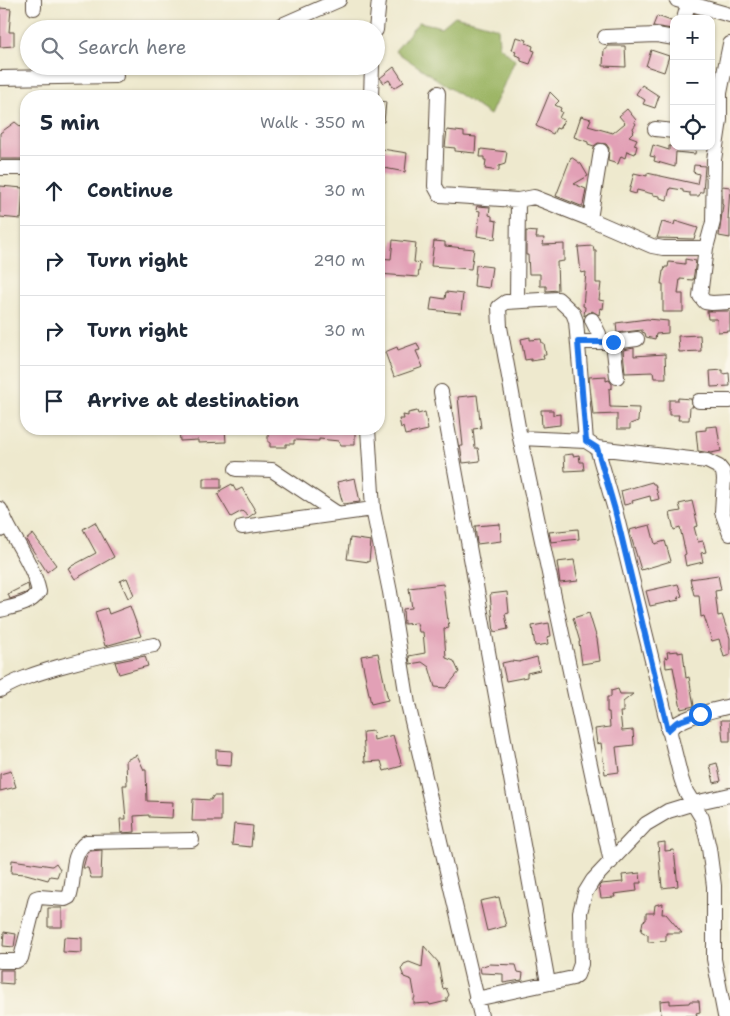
<!DOCTYPE html>
<meta charset="utf-8">
<style>
:root{--surface:#fff;--page:#f6f6f7;--text:#1f2937;--muted:#747a83;--line:#e0e1e3}
body{margin:0;font-family:"Shantell Sans",sans-serif;background:var(--page);color:var(--text)}
.controls{position:absolute;right:15px;top:15px;display:grid;overflow:hidden;border-radius:10px;box-shadow:0 1px 4px #0004}
.controls button{width:45px;height:45px;display:grid;place-items:center;padding:0;border:0;border-bottom:1px solid var(--line);background:var(--surface);color:var(--text);font:25px sans-serif}
.stop{position:absolute;width:15px;height:15px;margin:-11px;border:4px solid #1a73e8;border-radius:50%;background:#fff}
.stop.end{background:#1a73e8;border-color:#fff;box-shadow:0 1px 5px #0008}
.list{margin:0;padding:0;list-style:none}
h2{display:flex;justify-content:space-between;align-items:center;height:65px;margin:0;padding:0 20px;font-size:21px}
h2 small{font-size:16px;font-weight:400;color:var(--muted)}
.list li{display:grid;grid-template-columns:32px 1fr auto;gap:15px;align-items:center;box-sizing:border-box;height:70px;padding:0 20px;border-top:1px solid var(--line)}
.list b{display:block;font-size:19px;white-space:nowrap}
.list em{font-size:16px;font-style:normal;color:var(--muted)}
.icon{flex:none;width:28px;height:28px;fill:none;stroke:currentColor;stroke-width:2;stroke-linecap:round;stroke-linejoin:round}
.map{position:relative;flex:none;width:730px;height:1016px;overflow:hidden}
.search{position:absolute;background:var(--surface);box-shadow:0 1px 4px #0004;left:20px;top:20px;width:365px;height:55px;display:flex;align-items:center;gap:12px;box-sizing:border-box;padding:0 18px;border-radius:28px;color:var(--muted);font-size:19px}
.panel{position:absolute;background:var(--surface);box-shadow:0 1px 4px #0004;left:20px;top:90px;width:365px;height:345px;border-radius:20px}
.map>svg:first-child{display:block}
.forest{fill:#9db666;stroke:#6c7042}
.building{fill:#e2a0b6}
.lines{fill:none;stroke-linecap:round;stroke-linejoin:round}
.minor-casing{stroke:#564738;stroke-width:16}
.minor{stroke:#fff;stroke-width:14}
.route{stroke:#1a73e8;stroke-width:6}
</style>
<div class="map">
<svg width="730" height="1016" viewBox="0 0 730 1016">
<rect width="100%" height="100%" fill="#fbf7ec"/>
<filter id="ink" filterUnits="userSpaceOnUse"><feTurbulence type="fractalNoise" baseFrequency=".02" numOctaves="2"/><feDisplacementMap in="SourceGraphic" scale="10" xChannelSelector="R" yChannelSelector="G"/><feConvolveMatrix kernelMatrix="1 2 1 2 8 2 1 2 1" color-interpolation-filters="sRGB"/></filter>
<filter id="wash" filterUnits="userSpaceOnUse"><feTurbulence type="fractalNoise" baseFrequency=".0096" numOctaves="4" result="noise"/><feDisplacementMap in="SourceGraphic" scale="20" xChannelSelector="R" yChannelSelector="G"/><feGaussianBlur stdDeviation="1.12" result="paint"/><feColorMatrix in="noise" values="0 0 0 0 0 0 0 0 0 0 0 0 0 0 0 0 0 1.4 0 .05"/><feComposite in="paint" operator="in"/></filter>
<g filter="url(#wash)">
<rect width="100%" height="100%" fill="#eee9ce"/>
<path class="forest" d="M455,16l43,12 1,18 16,14 -25,55 -95,-64 24,-29 23,5z"/>
<g id="blocks">
<path class="building" d="M0,8l11,1 -2,23h5v14l-14,1z
M657,16l17,6 -2,7 -19,-3z
M516,37l11,3 -1,3 7,3 -1,4 3,1 -5,13 -9,-3v-4l-6,-2 1,-4 -4,-1z
M607,46h18l1,21 -23,-1 1,-17h3z
M651,50l18,6 -5,16 -18,-6z
M394,67l10,15 -10,6 -5,-8 -5,3 -4,-5z
M642,85l17,11 -4,12 -12,-4 2,-4 -9,-6z
M550,92l9,9 -4,4 6,3 -1,3 2,1 -3,6 5,2 -5,9 -3,-1 -3,6 -17,-8z
M379,101l7,1 -2,20h-5z
M627,109l9,11 -2,1 2,3 -3,4 1,3 -5,5 8,3 -3,6 3,1 -2,8 -8,-3 -2,7 -4,-2 -3,8 -10,-3 1,-13 -3,-4 -8,-1 -4,3 -6,-2v-2l-14,-5 7,-21 10,3 -3,7 25,7 12,-10 -6,-7z
M15,122l11,9v28h-26v-26z
M447,130l17,2v4l12,1 -1,16 -20,-2v-3l-10,-1z
M653,145l16,5v-4h27l-1,8 -19,-2 -1,15 -21,-6 1,-4 -5,-1z
M382,149l25,4 -2,19 -26,-5v-17z
M481,149l26,3 -2,12 -6,2v5l-14,-2 1,-9h-2v-3h-4z
M571,157l10,7 7,12 -14,8 12,5 -3,16 -2,1 -25,-10z
M694,165l11,1 -2,26h-3l-1,4h-9v-3l-7,-1v-2l-13,-2 -3,12 -7,-2v-2l-7,-1v-1l-16,-4 -1,4 -7,-2 5,-19 13,3v-3l50,11 2,-10 -6,-2z
M0,186l23,2 -2,31 -21,-2z
M722,186l8,1 -2,33h2v18l-11,-2 4,-31 -1,-1z
M477,206l13,1 -1,8 3,1v4l5,1 -2,18 -18,-3 3,-25 -4,-1z
M675,221l23,7 -4,11 -37,-1 5,-16 12,3z
M526,231l11,1 -1,6h8l-1,7 21,-1v17l-7,1 1,28 -12,1v-5h-6v-12h-11l-1,-19h-2z
M393,240l23,3 -2,19 6,1 -2,14 -39,-3v-16l12,1z
M434,241l11,1v4l29,3 -3,20 -40,-3z
M593,246l1,5h2v32h5l-2,17 5,1 -1,8 -3,-1 -1,7 -7,-4 -8,5 1,-9 -2,-1 3,-34 -5,1 -3,-26z
M685,259l11,2 -3,19 -13,-1 -2,15h5v18h-20v-28h-2l2,-13h1l1,-4h3l1,-5 16,2z
M476,265l16,2 -3,21 -15,-2z
M446,292l17,2 -2,19 -31,-3 2,-13 13,2z
M707,311h23v20l-12,1 -1,-13h-9z
M647,319l21,2v12l-12,1 -1,5 -9,-2 -1,-4 -3,-1v-2l-25,3 -1,-10z
M700,335l1,16 -22,1 -1,-16z
M530,337v3l11,-1 1,4h2l2,12h-3l1,4 -13,2v-2l-6,1 -4,-21z
M417,343l3,7 -4,1 7,16 -29,10 -9,-25 12,-5 1,3z
M634,348v8l31,-2 1,24h-12l-1,-6 -28,1 -2,-23z
M723,370v4l6,-1 1,13 -19,1 -1,-16z
M606,376v5l3,-1 3,4v4l-3,1 1,18 29,1 -1,13 -8,3v5h-13v-15l-24,1 -4,-38z
M477,395l4,33 -8,1 2,19h3l2,13 -17,2 -3,-17h3l-5,-49z
M678,398l13,1 2,8h-3l-1,13h-11l1,-5h-10v-15h9z
M541,410h12v5l7,-1v11l-18,2z
M417,411l1,3 7,-2 3,18 -23,5 -2,-8 -2,1 -2,-9h5l-1,-4 5,1v-3z
M717,426l4,25 -10,2 -13,-2 -2,-20 10,-1v-3z
M179,429h46l1,13 -28,1v-3l-18,1z
M268,429h87v16h-14l-2,-4 -20,-2v2l-25,-1v4h-8v3h-16v-5h-2z
M573,454v2l6,-1 1,7h3l1,8 -19,1 -1,-16z
M203,478h18v10h-18z
M355,478l5,24 -17,2 -6,-22z
M652,482l1,2h2l4,15 -8,2 -1,-5 -18,5 1,2 -9,2 -3,-14z
M232,484l4,7 6,-3 14,24 -7,5 -7,-6 -11,6 -13,-22 3,-5z
M692,501l6,25 -4,1 4,15 5,-1 3,11 -5,1 2,9 -17,4 -2,-11 2,-1 -6,-26 -6,2 -4,-17 11,-2 -2,-7z
M95,522l19,35 -39,22 -7,-11 28,-15 -13,-24z
M500,524l1,17 -24,3 -2,-18z
M650,525l5,19 10,-3 6,20 -30,9 -12,-40z
M578,529l1,10 -28,3 -2,-10z
M33,534l23,31 -9,7 -21,-32z
M350,538l21,3 -2,21 -22,-3z
M574,560l4,21 -18,2 -3,-21z
M718,575l3,15 -6,1 3,25 4,-1 8,23v17l-6,2 -5,-18 -7,2 -8,-25 -3,1 -2,-22h-5l-4,-16z
M127,578l7,17 -6,3 -8,-17z
M28,584l1,6 -3,3 -16,6 -2,-5z
M443,584l6,44 -5,1 2,29 8,3 5,11 -13,16 -11,-1 -6,-20 -7,-5 -12,2 -1,-8 16,-3 -2,-21h-4l-2,-9 -13,1 -1,-15 9,-1 -3,-20z
M678,584l4,12 -4,1 1,3 -29,6 -4,-15z
M507,592l2,21 -4,1 3,15 -14,3 -4,-38z
M130,606l11,30 -36,10 -10,-34 12,-4 2,6z
M589,613l8,26 3,22 -18,3 -3,-22h1l-7,-24z
M549,623l2,13 -4,1 1,7 -13,2 -3,-20z
M678,651v2l5,-1 3,26 3,-1 5,29 -13,3 -8,-42 -7,1 -1,-11 3,1 -1,-6z
M378,653l10,47 -17,4 -10,-48z
M145,656l3,10 -29,8 -4,-12z
M537,657l3,13 -13,3v4l-21,4 -4,-18 9,-2 8,1z
M618,689l2,5h13l-10,8v10h-3l2,19 11,-1 1,15 -18,2 3,25 -14,2 -4,-31 -4,1 -2,-15 15,-2 -1,-15h-2v-15h4v-6z
M721,720h9v21h-7z
M373,731l1,9 19,-5 9,31 -18,5 -3,-10 -16,1 -2,-30z
M216,750l16,1 -1,15 -15,-1z
M137,755l7,15h2l1,31 26,1 -1,16 -23,-1v-2l-15,1 1,16 -14,1 -1,-14h6l-3,-34h4l-1,-25z
M717,763l4,18 -7,2 -4,-18z
M11,771l5,16 -16,4v-17z
M213,796h8v25h-29l1,-22 18,1z
M234,824l19,2 -2,21 -19,-2z
M665,842v9l9,-1 4,36 -16,2 -4,-45z
M102,850l-1,28h-10l-3,-10h-5l3,-11 4,-6z
M12,860l40,6 4,-3 4,6 -3,8 -7,-1 -2,4 -22,-6 -15,-1z
M640,873l1,10h-5l1,8 -23,3 1,3 -14,1 -2,-12 2,-2 22,-2 -1,-7z
M499,897l7,29 -19,5 -7,-30z
M663,903l-1,11h4l16,19h-16v8l-18,1v-7l-7,-4 2,-10 3,-1v-7h8l1,-8z
M48,908h14v19h-14z
M4,932l12,2 -2,13 -11,-1z
M64,937l18,1v15l-19,-1z
M424,946l14,16 5,27 3,-1 3,7 -2,3v3l-17,4 -1,-2 -15,1v-5l1,-2 -3,-17 -8,-3 -3,-8 3,-5 5,-2 13,5z
M489,964l27,1 2,7 5,1 -1,7 -19,3v-9l-22,-1 -1,-6z
M0,970h13v14l-13,-1z
M670,1000v4l19,-1 1,-2h9l1,11 -4,1 1,3h-36l-1,-15z"/>
</g>
</g>
<g filter="url(#ink)">
<use href="#blocks" fill-opacity="0" stroke="#564738" stroke-width="1"/>
<g class="lines">
<g class="minor-casing">
<path id="minor" d="M677,0l53,15
M34,8v-8
M684,19l4,-15v-4
M275,28l64,-28
M376,30l3,-30
M605,37l52,-2 17,3
M0,78l116,-2
M438,93l-3,93 5,9 78,5 16,-3 56,22 62,27 11,2h43l7,-26 1,-62 6,-40v-27l10,-49
M371,96l1,-30
M655,129l19,2
M0,168h26
M590,219l11,-68
M706,248l-6,48 5,6 7,1 18,-1
M517,301l1,-101
M592,320l7,14 -3,8
M578,342h35l24,-3
M613,342l4,35
M441,392l107,591
M699,401h31
M368,429l5,80 17,83 18,112 73,312
M520,438l66,3 11,7 110,13 12,6 4,5 1,7 -2,33 8,22
M586,441l-10,-120 -3,-8 -15,-14 -52,3 -7,5 1,20 20,111 91,424
M597,448l18,62 66,268 4,12 17,28 7,30 5,38v73l11,57
M236,469l36,1 66,44
M0,509l8,17
M242,527l131,-18
M0,530l8,-4c11,21 26,42 31,66 -10,13 -23,14 -39,18
M0,690c18,-11 38,-17 58,-23 32,-9 63,-16 96,-22
M668,730c17,-15 41,-18 62,-24
M0,961h16l5,-3 15,-60 3,-1 26,2 4,-2c7,-18 0,-43 18,-55l105,-2
M476,999l97,-21 4,-3 4,-11 -1,-52 5,-19 8,-13 53,-56 22,-13 26,-8 36,-8"/>
</g>
<use href="#minor" class="minor"/>
</g>
</g>
<g class="lines" filter="url(#ink)">
<path class="route" d="M613,342h-35l8,99 11,7 18,62 53,220 9,-8 23,-8"/>
</g>
</svg>
<div class="controls">
<button>+</button>
<button>−</button>
<button><svg class="icon" aria-label="locate" viewBox="0 0 24 24"><circle cx="12" cy="12" r="6"/><path d="M12 2v4M12 18v4M2 12h4M18 12h4"/></svg></button>
</div>
<div class="stop" style="left:700px;top:714px"></div>
<div class="stop end" style="left:613px;top:342px"></div>
<div class="search"><svg class="icon" aria-label="search" viewBox="0 0 24 24"><circle cx="10" cy="10" r="6"/><path d="M15 15l6 6"/></svg>Search here</div>
<section class="panel">
<h2>5 min<small>Walk · 350 m</small></h2>
<ul class="list">
<li><svg class="icon" aria-label="ahead" viewBox="0 0 24 24"><path d="M12 20V5M6 11l6-6 6 6"/></svg><div><b>Continue</b></div><em>30 m</em></li>
<li><svg class="icon" aria-label="right" viewBox="0 0 24 24"><path d="M7 20v-9h11M14 6l5 5-5 5"/></svg><div><b>Turn right</b></div><em>290 m</em></li>
<li><svg class="icon" aria-label="right" viewBox="0 0 24 24"><path d="M7 20v-9h11M14 6l5 5-5 5"/></svg><div><b>Turn right</b></div><em>30 m</em></li>
<li><svg class="icon" aria-label="arrive" viewBox="0 0 24 24"><path d="M6 21V4h12l-3 4 3 4H6"/></svg><div><b>Arrive at destination</b></div></li>
</ul>
</section>
</div>
